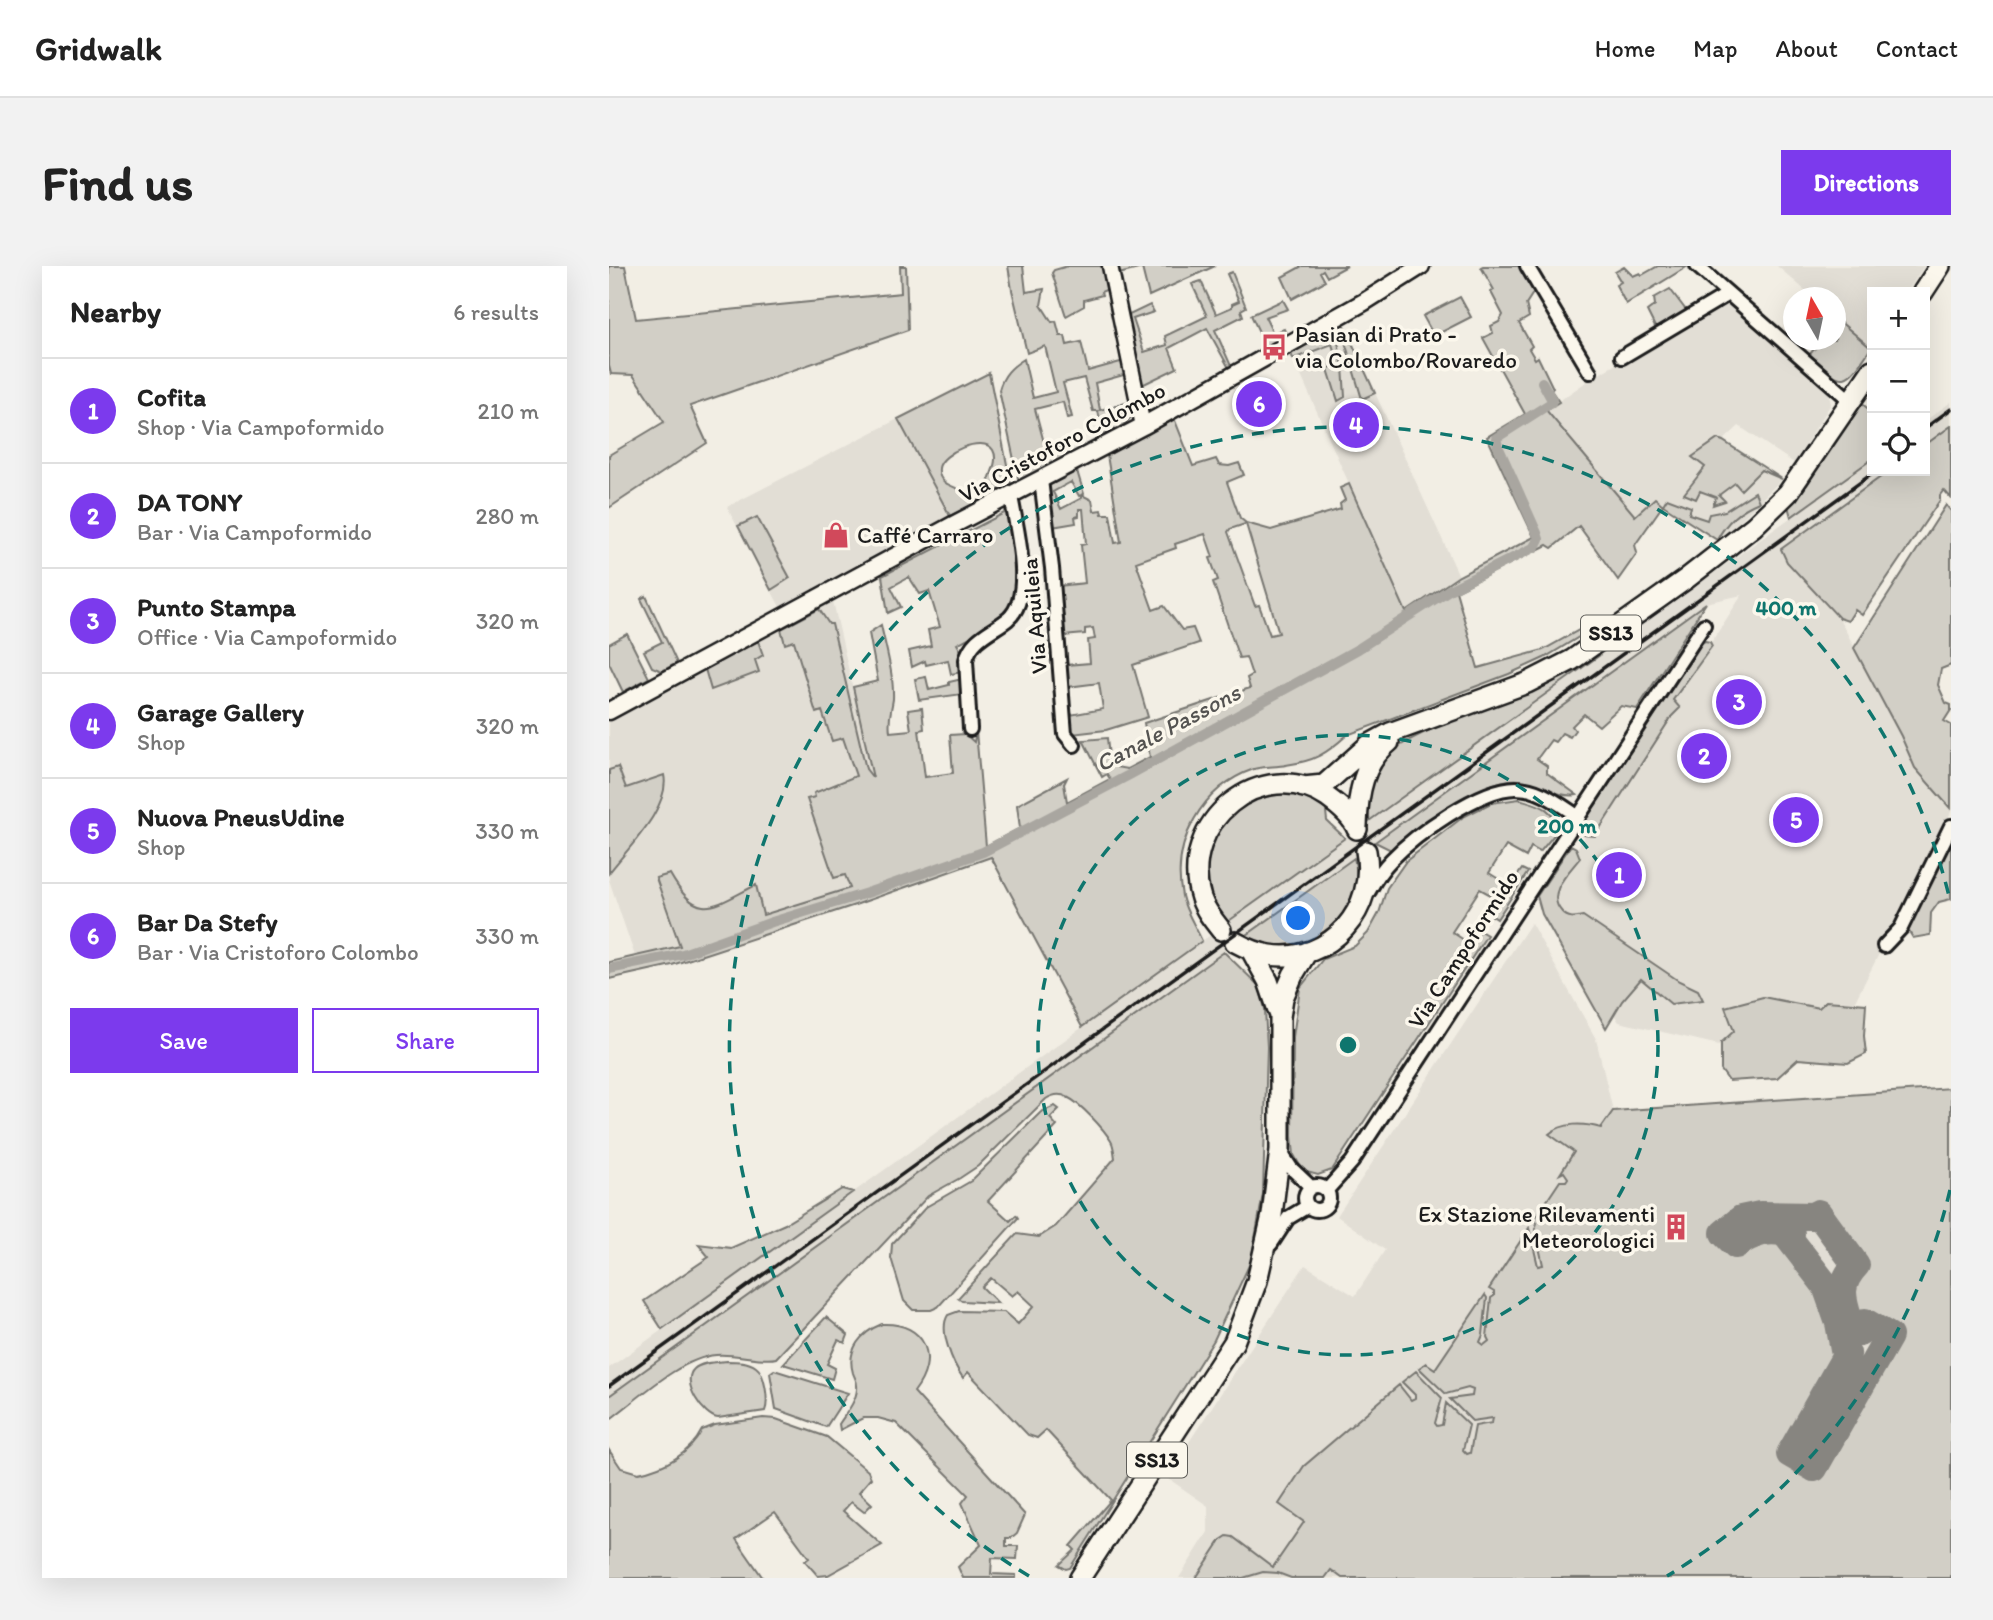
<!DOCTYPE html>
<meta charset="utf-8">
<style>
:root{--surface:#fff;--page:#f2f2f2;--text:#222;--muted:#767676;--line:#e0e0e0;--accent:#7c3aed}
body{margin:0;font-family:Itim,sans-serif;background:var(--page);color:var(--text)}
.controls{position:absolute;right:21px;top:21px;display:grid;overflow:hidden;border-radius:0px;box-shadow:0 7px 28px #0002}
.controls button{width:63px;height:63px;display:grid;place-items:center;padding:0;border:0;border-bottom:2px solid var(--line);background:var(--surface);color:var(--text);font:35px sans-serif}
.compass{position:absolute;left:1174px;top:21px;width:63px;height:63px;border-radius:50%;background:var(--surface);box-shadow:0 7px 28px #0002;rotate:351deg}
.you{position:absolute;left:690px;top:653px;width:24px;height:24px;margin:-18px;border:5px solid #fff;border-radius:50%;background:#1a73e8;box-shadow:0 0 0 10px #1a73e833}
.badge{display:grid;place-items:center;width:46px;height:46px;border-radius:50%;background:var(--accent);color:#fff;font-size:23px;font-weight:700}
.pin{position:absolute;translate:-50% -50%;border:4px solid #fff;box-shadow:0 2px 7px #0006}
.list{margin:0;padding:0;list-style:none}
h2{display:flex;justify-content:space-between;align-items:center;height:91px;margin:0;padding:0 28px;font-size:30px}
h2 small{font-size:23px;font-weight:400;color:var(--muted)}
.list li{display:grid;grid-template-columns:46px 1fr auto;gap:21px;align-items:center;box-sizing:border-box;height:105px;padding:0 28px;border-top:2px solid var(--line)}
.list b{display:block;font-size:26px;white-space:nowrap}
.list p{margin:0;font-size:23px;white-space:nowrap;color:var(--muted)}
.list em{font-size:23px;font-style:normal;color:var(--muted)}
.actions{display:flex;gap:14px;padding:21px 28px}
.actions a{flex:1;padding:16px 0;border:2px solid var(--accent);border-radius:0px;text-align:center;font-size:24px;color:var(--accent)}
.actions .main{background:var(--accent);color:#fff}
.icon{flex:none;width:38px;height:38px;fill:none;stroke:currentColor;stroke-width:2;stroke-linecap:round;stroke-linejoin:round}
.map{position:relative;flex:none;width:1342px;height:1312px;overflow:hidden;border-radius:0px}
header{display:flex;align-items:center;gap:42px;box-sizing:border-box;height:98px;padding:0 35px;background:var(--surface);border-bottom:2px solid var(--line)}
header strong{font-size:33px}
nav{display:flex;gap:38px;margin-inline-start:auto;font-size:24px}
.intro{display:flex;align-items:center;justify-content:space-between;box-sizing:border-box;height:168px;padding:0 42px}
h1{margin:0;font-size:49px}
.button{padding:18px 32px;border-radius:0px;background:var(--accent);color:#fff;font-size:24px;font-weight:700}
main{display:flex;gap:42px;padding:0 42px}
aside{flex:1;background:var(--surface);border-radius:0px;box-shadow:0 7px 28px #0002}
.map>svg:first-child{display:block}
.built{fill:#e2ded5}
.green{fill:#d2cfc6;stroke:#777671;stroke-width:2;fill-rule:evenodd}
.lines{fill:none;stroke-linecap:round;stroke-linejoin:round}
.canal{stroke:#a9a6a0;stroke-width:10}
.taxiway{stroke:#878580;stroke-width:28}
.minor-casing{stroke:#1c1c1c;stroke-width:18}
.tertiary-casing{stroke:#1c1c1c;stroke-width:19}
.secondary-casing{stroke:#1c1c1c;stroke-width:21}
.primary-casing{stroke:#1c1c1c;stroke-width:24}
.minor{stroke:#fbf7ec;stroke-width:12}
.tertiary{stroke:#fbf7ec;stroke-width:14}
.secondary{stroke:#fbf7ec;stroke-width:16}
.primary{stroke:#fbf7ec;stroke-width:19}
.rail{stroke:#1c1c1c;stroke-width:3.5}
.ring{fill:none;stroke:#0f766e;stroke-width:3.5;stroke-dasharray:12 9}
.labels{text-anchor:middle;stroke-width:7;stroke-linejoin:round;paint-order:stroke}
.shield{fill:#fbf7ec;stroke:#5f5e5a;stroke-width:2}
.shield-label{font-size:21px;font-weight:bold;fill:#1c1c1c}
.poi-label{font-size:23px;fill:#1c1c1c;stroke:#fbf7ec;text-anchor:start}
.street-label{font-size:23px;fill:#1c1c1c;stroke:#fbf7ec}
.water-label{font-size:24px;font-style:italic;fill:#545351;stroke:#fbf7ec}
.centre{fill:#0f766e;stroke:#fbf7ec;stroke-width:3.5}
.ring-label{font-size:21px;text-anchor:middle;font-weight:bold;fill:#0f766e;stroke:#fbf7ec;stroke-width:7;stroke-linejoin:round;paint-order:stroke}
</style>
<header>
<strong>Gridwalk</strong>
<nav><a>Home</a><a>Map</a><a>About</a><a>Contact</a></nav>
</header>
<div class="intro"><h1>Find us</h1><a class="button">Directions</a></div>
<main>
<aside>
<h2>Nearby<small>6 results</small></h2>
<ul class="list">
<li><span class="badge">1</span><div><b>Cofita</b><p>Shop · Via Campoformido</p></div><em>210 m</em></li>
<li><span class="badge">2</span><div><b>DA TONY</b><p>Bar · Via Campoformido</p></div><em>280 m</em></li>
<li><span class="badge">3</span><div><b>Punto Stampa</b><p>Office · Via Campoformido</p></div><em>320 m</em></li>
<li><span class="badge">4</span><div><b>Garage Gallery</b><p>Shop</p></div><em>320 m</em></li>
<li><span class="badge">5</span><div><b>Nuova PneusUdine</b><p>Shop</p></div><em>330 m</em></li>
<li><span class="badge">6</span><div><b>Bar Da Stefy</b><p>Bar · Via Cristoforo Colombo</p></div><em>330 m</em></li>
</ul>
<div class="actions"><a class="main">Save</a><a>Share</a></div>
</aside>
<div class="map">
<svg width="1342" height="1312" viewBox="0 0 1342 1312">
<rect width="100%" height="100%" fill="#f2eee4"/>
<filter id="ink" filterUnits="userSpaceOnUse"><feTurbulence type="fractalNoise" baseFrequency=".0143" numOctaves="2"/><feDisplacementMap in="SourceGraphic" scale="14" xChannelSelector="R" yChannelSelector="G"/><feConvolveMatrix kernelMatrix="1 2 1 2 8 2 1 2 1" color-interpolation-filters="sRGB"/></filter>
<g filter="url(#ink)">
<path class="built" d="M1168,0h147l-17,26h-35l-1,56 -35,-31 -1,-19 -22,-1z
M1116,34l103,91 3,13 -37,59 -55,-37 -16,15 59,38 -44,44 -21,17 -54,-35 -28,12 -89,-107 43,-30z
M734,57l116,253 -53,36 -115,-259z
M1342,136v24l-26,19v-24z
M289,153l52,97 -170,91 -53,-100z
M1263,193v12h17l-108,78 6,13 52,56 62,118 14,32 36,39v5l-104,205 -106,33 -122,-28 -78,-118 201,-309 -36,8 -1097,794v-29z
M224,335l62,273 -132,41 -82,31 -46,10 -26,-76v-160z
M922,657l65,116 17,72 338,-23v490h-772l29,-46v-26l-42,-29 139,-212 50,31 30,-46 -48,-34z"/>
<path class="green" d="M0,0h16l11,53 265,-26 -1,-27h6l2,64 -218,76 17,37 -98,65v-53l55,-33 -31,-47 -22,-1 -2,-8z
M399,0h15l3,26 18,-3 -3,16 11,17 4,-1 4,15h5l2,9 14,-3 7,29 36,-10 3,13 -32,9 5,27 33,-9c4,20 -14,27 -29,35l-6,-25h-5l-9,-33 -21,5 9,34 -5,1 -4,-16 -28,7 11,41 13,-1 7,-4 5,10 -52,28 -20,-93c4,-15 12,-23 25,-31l9,39 23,-6 -11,-46 -18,7 -15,-63z
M459,0h34l6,23 -7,3 1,3 -18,5v6l-18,10 -14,-43 2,-3z
M508,0h98l-66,30 -7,-28 -23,6z
M693,0h45l-20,11 -4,-7 -3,2 5,9 -33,18 -10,-22z
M874,0h38l14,24 -9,14 3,13 -10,6 13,23 -3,3 6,10 3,-2 15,31 -2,2 8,12 -13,8 89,106 20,-18 8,7 4,-7 24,9 -2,7 18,6 2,-6 16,-3 30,-19 4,10c-18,7 -33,20 -42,38l-54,-35 -28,40 2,8 -19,27 -39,-54 -27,22 -5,-3 -91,46 22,77 65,-18 45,-25 4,4 -48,29 -35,16 -162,61c-21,19 -32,26 -61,30 -10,2 -22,1 -32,4 -52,18 -83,73 -72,127 3,15 14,31 20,45l-120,86 -91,-170 -136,48 -183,60 -63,14v-17l71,-16 -24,-68 14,-4c28,50 44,32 86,11l7,30 87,-27 -5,-13 -11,3 -27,-79 8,-2 -1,-4 42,-17 -13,-38 -11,3 -10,-30 -6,2 -22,-72 -9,3 -4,-15 38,-20 10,15h3l34,145 7,9 -20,-91 25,-6 -9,-48 12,-8c5,24 13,50 12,74 -2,13 -5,20 -3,33l21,-2 -3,-20 14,-2 2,21 -5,1 6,47 28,-4 -3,-38 15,-1 9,8 2,-11 10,115 34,-18 -3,-23 50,-27 -3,6 3,18 43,-23 -3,-5 -5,3 -19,-37 24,-2 3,28 17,3 23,-12 -6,-34 106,-35 -3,-10 5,-3 -6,-18 -7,1 -26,-76 5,-2 -8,-22 3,-1 -8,-23 -30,10 1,4 -40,14 17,48 11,-4 18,24 11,-2 6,15 -66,22 15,52 -42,13 -34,4 -2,-19 33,-6 -4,-26 -32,4 -1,-22 24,-2 -2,-23 7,-1 -2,-11 -8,1v5l-22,2 -5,-50 27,-3 -4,-38 5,-1 -3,-35h-4v7l-4,1 1,6 -24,4 -6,-40 31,-16 7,23 -5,2 -8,-14 -18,10 8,17 21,-11v-3l10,5 2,11 7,-1 1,4h8l5,29 6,-1 -14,-87 67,-37 19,48 23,-7 3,6 10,1 10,-3 5,12 -17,7 13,36 6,5 25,7 70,-21 -1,-5 5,-4 -5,-12 9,-4 57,128 53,-36 75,-39 -47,-100 38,-23 -42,-76 10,-5 -2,-7 8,-4 4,-7 -12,-23 3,-2 -13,-23zM636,258h1l33,109 -9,2 -11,-30 -4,1 -27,-74 2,-3z
M1049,0h30l-62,38 -10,-19 5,-3 -6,-10 9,-5 9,9 7,-3 2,2z
M623,6l14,35 -5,3 2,6 -28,14 16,36 -2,2 -22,-40 -38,20 8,20 -35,17 -17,-68 25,-12 4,7 -21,7 11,33 23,-7 -2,-9 42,-20 -15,-32 9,-3 15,33 16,-7v-3l7,-3 -12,-27z
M1061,23l18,24 -31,18 -10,-20 8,-6 -1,-7z
M851,31l11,20 -37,19 -11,-20z
M674,34l5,9 -23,8 8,16 11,-4 3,7 -21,11 -15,-32z
M1229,54l33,28c-27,41 -27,37 -62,7l13,-15h13l1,-17z
M734,57l32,70 -13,6 -22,-74z
M726,62l8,38 2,31 -7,4 -10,-32 10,-6 -6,-19 -39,15 -2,-6z
M380,107l22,112 -24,12c-4,-15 14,-33 6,-47 -10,-16 -52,3 -54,18 -2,19 21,19 32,26 1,1 6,7 7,8l-28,14 -52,-97z
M1251,136l12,10v47l-81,58 -3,-11 19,-21z
M1342,160v72l-7,-8 -4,5v5l-78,115 -7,-5 -7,11 -9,-3 -52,-56 -6,-13 108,-78h36v-26z
M1109,173l5,2 59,38 -21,-9 -20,20 -6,-7 -16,12 6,6 -12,4 3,-8 -16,-6 -4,8 -12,-5 21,-27 -13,-10z
M1337,239l5,6v154l-10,4 -3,16 8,18 5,2v5l-7,11 7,4v84l-36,-41 -14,-32 -47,-88z
M399,245c5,31 22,81 -4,105 -14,12 -31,19 -47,28l4,7 1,21 -11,2 -3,-14 -22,5 -1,-4 -13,6 -3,-16 22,-5 -3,-16 12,-3 -11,-36 -9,3 -11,-17 -18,10 10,20 -13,6 -6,-37z
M148,251l33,61 -19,12 -33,-64z
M37,330l31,67 -15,8 -10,-4 -8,-16 18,-9 -21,-43z
M1097,337l-69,106 -16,-3 -22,20 -15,-12 -12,12 3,4 -5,7 -8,-4 -7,9 -4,-2 -14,19 10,7v7l30,22c-20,4 -38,-14 -58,-15 -38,-3 -94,46 -124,69l-4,1 -16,-8z
M18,368l22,44 -26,14 -14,-29v-19z
M149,375l5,14 -8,5 4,12 -48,18 -6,-21z
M1096,375l5,1 2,4 -39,54 7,8 -8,8 -77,120 -11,-1 -5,-5 123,-187z
M991,389l-231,166c-2,-23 0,-41 14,-61 22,-28 114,-54 151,-69 23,-10 44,-24 66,-36z
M317,411l3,13 20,-5v-3l13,-3 1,15 -44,6 -4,-21z
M9,501l8,21 38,-13c7,32 -37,74 -55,98v-103z
M667,526c23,3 39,6 57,21l-7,-2 1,10 18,17 -119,85 -14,-18 -9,-45 12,-32 35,-30z
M910,533c20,6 35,8 39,31l-18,22 -9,-5 -5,10 -20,-11 -17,27 21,13 12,-17 6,3 -31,47 -6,-4 9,-15 -20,-11 -28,43 18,12 10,-13 7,4 -155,235 -14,5 -15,-4 -9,-16 -2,-19 1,-99 7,-49 23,-29 32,-13 13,-13 11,-20 8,-25 19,-27 57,-44 28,-14z
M1342,577v56l-12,3 -8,11 -1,22 -17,3 -5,-8z
M962,579l5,3 4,10c-11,14 -35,36 -18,54 6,7 13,6 21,4l96,65 19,9 5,10 -32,4 -30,-25 -19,22 -16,27 -64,-114 -5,-18z
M745,592c13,42 -26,84 -67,88 -16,1 -29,-3 -43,-9z
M615,686l35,34 6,23 2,38 -4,147 -12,67 -37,79 -144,228 -4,1 -7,-4 16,-15 -4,-4 40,-46 -65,-70 -9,8 -9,-3 -60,-63 -5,6c-10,-14 -25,-48 -15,-63l11,-4 45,1 14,12 16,-18 -16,-15 -6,5 -21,-18 -9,9 16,16 -36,-2 -4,-3 59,-64 22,3 17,-11 59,-68c-1,-5 -1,-12 -4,-17 -7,-12 -31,-38 -44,-44 -7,-4 -15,-2 -21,2l-68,67 -18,12 -32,18 -152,162c-13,4 -41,-5 -60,-3 -36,3 -78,44 -107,65v-24z
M1154,731l56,11 7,-7 40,3 -2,32 2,18 -18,9 -50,-4 -21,19 -48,3 -8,-11v-27l13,-12 -9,-24z
M1342,822v490h-609l-11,-8 -6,8h-34l-13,-5 -15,-1 -20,6h-47l25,-38 6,-4 6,1 40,30 31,-45 -25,-18 25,-38 95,-81 12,15 4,-2v-3l-13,-13 14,-11 26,27 -7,25 2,3 5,-1 4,-22 23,22 -6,25 4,4 3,-1 5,-27 17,-3 1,-5 -21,3 -22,-22 22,-3 1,-6 -5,-2 -22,6 -27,-26 7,-5 9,6 50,-74 2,3 -4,37 -3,7 4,3 5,-4 -2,-4 4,-39 3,-2v-4l-5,-3 40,-61 9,38 5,-1 -8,-36 2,-6 -3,-3 26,-39h6l2,-3 -4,-6 -4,2 14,-22 -25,-18c14,-12 35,-11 52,-6l12,-17zM1209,947l37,51 -10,12 -2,19 9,34 7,4 6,-11 24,14 -75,132 -24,-14 57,-100 -3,-4 -5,-27 -13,-37 -38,-49 3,-3c-22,-6 -37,-2 -55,11l-12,-12 17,-14 19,-4 54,1z
M446,840l4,3 -9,9 7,8 -69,75 22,20 6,-6 2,3 -80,89 -7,3h-18l-9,-9 -13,-43 1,-14 34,-37 45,-26 70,-69z
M233,923l11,3 -191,137 -18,-28 65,-44 -11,-13 33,4 54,-24z
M217,1051l22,18 -3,8 -7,-3 -11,24 8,4 -3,11 -49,-15z
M273,1058c44,-2 58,35 32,68l111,123 -8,18 -6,5h-5v8h12l-1,13 -25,-1 -1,16 25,1v3h-53l-5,-11 23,-22 -19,-42 6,-8 -72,-72 -18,-5h-15l-23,12 -1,-6c7,-11 17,-22 18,-35 1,-8 -2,-10 -4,-16 -7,-24 9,-41 29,-49z
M118,1095c9,0 21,0 29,6 9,6 13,34 9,44l-47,7c-14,-1 -38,-36 -24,-49 7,-7 24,-7 33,-8z
M165,1104l74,23 -22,34 -50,-18 -6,-36z
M154,1152l13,1 51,18 41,34 3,7 -12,14 13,12 -8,8 -13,-10 -8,9 39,34 -54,30 -10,1 -13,-15 4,-3 -34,-46 -39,27 27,39h-154v-128l12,18 17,5c26,-5 52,-19 64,-43l13,-5z"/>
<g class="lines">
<path class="canal" d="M0,703l74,-15 89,-32 95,-29 116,-41 148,-78 227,-125 91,-59 86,-43 4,-8 -2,-6 -39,-87 -2,-8 55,-35 1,-3 -10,-18"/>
<path class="taxiway" d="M1209,947l38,52c-21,22 -12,37 -4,64l7,4 6,-11 24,14 -75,132 -24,-14 57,-100 -3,-4 -5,-27 -13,-37 -38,-49 3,-3c-22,-6 -37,-2 -55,11l-12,-12 17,-14 19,-4 54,1z"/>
<g class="minor-casing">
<path id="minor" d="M918,0l63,106
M1088,0l155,136
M1013,91l106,-63
M432,214l11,88 13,166 9,11
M361,463l-4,-69c5,-22 26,-28 42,-41 27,-23 8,-92 3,-123
M760,625c6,-11 13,-22 22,-31 24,-25 89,-72 125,-72 24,0 43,16 63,29
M1275,680l17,-18 50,-102
M671,885l11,17 20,19
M696 932a12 12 0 1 1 24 0a12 12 0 1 1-24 0Z
M718,924l25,-28 352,-537
M662,978l17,-26 20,-12"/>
</g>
<g class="tertiary-casing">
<path id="tertiary" d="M501,0l33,160"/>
</g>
<g class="secondary-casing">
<path id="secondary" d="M0,445l344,-186 190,-99 221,-124 57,-36"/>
</g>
<g class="primary-casing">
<path id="primary" d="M1314,26l17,-26
M694,521l21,-2 46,-41 20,-11 137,-50 45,-23 114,-81 68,-53 34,-33 84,-123
M748,560c1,-33 6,-63 32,-84
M612,664c-8,-10 -16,-20 -20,-32 -24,-75 61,-145 127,-100 11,8 24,18 29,31
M626,676c11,6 22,11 35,13 61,9 107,-47 96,-104
M642,684l17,31 11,32
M471,1312l154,-236 23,-61 15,-66 8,-65v-133l3,-19 10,-23 14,-23"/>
</g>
<use href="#minor" class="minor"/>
<use href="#tertiary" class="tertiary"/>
<use href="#secondary" class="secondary"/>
<use href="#primary" class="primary"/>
<path class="rail" d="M1316,162l26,-19
M0,1120l1267,-915"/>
</g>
</g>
<g class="ring">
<circle cx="739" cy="779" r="310"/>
<path d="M1341 924A619 619 0 0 1 1058 1310M420 1310A619 619 0 1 1 1341 634"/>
</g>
<defs>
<g id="bus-bare" transform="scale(2.1)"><path d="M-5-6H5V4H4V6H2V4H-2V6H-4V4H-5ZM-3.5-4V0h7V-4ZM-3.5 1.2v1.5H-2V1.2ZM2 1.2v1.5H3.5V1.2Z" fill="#d1495b" stroke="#fbf7ec" stroke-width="2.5" paint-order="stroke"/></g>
<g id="shop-bare" transform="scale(2.1)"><path d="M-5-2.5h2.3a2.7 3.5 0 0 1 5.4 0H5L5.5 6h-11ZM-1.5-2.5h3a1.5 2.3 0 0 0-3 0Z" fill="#d1495b" stroke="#fbf7ec" stroke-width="2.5" paint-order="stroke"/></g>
<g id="building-bare" transform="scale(2.1)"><path d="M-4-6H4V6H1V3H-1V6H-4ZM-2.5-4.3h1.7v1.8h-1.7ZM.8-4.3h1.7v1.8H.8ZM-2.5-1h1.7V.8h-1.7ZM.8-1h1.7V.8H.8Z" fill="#d1495b" stroke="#fbf7ec" stroke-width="2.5" paint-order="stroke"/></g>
</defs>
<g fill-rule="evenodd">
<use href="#bus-bare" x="665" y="81"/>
<use href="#shop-bare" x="227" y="269"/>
<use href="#building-bare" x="1067" y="961"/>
</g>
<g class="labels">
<g class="shield">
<rect x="972" y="349.5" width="60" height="35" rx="5"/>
<rect x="518" y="1176.5" width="60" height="35" rx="5"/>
</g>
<g class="shield-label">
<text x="1002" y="374">SS13</text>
<text x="548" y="1201">SS13</text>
</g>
<g class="poi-label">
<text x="686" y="76">Pasian di Prato -<tspan x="686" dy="26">via Colombo/Rovaredo</tspan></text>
<text x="248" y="277">Caffé Carraro</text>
<text x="1046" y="956" text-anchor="end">Ex Stazione Rilevamenti<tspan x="1046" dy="26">Meteorologici</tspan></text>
</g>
<g class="street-label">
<text transform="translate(453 176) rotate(-28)" y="8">Via Cristoforo Colombo</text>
<text transform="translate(425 350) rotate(-95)" y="8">Via Aquileia</text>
<text transform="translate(854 683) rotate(-57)" y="8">Via Campoformido</text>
</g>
<g class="water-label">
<text transform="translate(559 462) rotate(-28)" y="8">Canale Passons</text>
</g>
</g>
<circle cx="739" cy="779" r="10" class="centre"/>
<g class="ring-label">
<text x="1177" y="349">400 m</text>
<text x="958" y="567">200 m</text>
</g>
</svg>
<div class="controls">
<button>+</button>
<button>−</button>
<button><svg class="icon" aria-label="locate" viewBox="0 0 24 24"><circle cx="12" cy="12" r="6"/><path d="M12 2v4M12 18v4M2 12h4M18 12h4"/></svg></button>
</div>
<svg class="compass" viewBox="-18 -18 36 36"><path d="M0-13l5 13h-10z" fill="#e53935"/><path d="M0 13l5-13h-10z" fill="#767676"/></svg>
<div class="you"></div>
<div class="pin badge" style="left:1010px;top:609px">1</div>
<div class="pin badge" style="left:1095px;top:490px">2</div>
<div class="pin badge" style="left:1130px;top:436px">3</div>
<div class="pin badge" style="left:747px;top:159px">4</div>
<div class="pin badge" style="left:1187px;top:554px">5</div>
<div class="pin badge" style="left:650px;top:138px">6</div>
</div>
</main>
